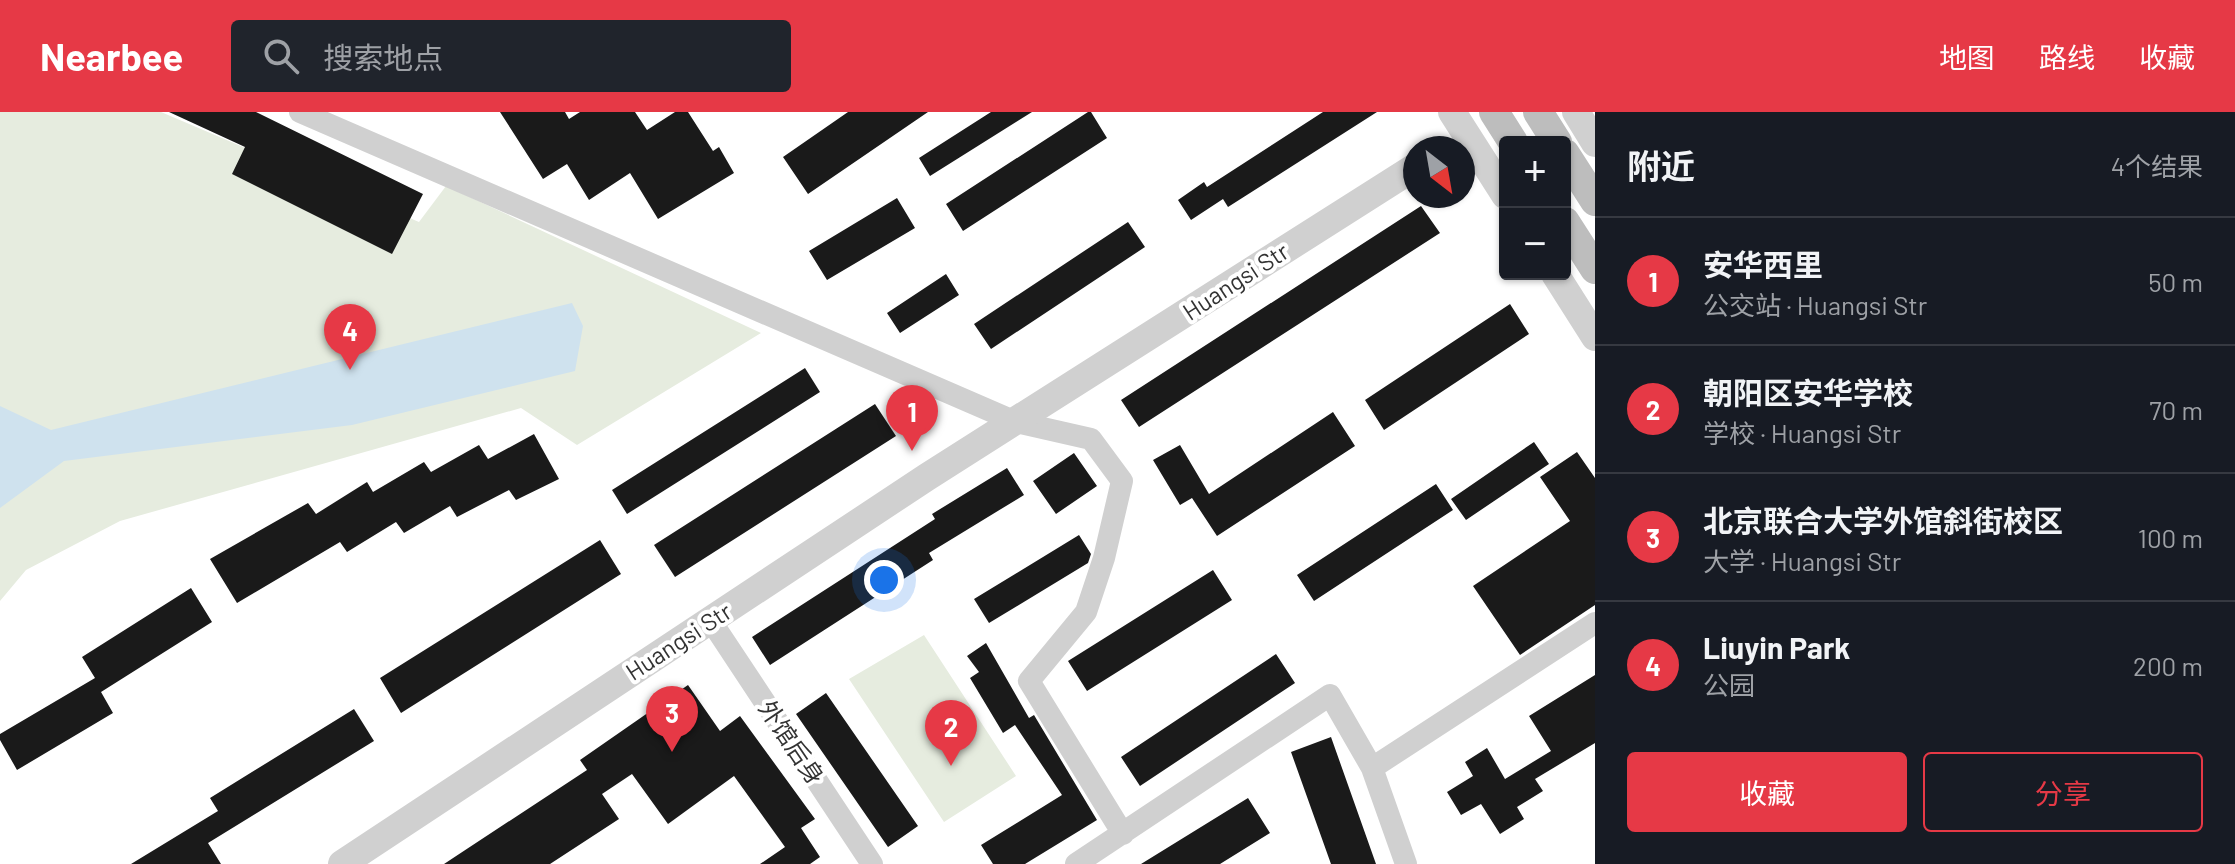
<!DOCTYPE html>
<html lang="zh">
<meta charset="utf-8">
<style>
:root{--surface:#171b24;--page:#20242c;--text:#f1f3f6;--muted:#9ea1a6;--line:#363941;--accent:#e63946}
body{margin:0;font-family:Barlow,"Noto Sans SC",sans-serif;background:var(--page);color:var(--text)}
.controls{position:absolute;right:24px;top:24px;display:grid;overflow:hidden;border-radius:8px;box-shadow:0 2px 6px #0004}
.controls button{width:72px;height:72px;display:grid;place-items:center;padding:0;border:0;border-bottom:2px solid var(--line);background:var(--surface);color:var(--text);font:40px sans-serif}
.compass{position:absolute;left:1403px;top:24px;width:72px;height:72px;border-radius:50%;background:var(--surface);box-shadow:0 2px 6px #0004;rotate:149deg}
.you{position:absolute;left:884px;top:468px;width:28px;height:28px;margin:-20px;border:6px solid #fff;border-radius:50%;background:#1a73e8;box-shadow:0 0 0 12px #1a73e833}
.badge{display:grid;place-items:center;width:52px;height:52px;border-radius:50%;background:var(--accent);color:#fff;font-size:26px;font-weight:700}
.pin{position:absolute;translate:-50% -66px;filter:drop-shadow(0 2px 4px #0008)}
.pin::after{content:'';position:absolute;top:42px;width:28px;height:24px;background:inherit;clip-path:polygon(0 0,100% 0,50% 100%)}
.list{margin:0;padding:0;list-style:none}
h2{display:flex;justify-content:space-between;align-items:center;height:104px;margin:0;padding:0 32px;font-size:34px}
h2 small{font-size:26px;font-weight:400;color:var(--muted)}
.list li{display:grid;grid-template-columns:52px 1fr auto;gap:24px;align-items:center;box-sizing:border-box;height:128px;padding:0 32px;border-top:2px solid var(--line)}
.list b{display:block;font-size:30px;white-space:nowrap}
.list p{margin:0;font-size:26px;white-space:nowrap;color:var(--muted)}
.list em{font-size:26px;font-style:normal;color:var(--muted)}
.actions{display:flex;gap:16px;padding:24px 32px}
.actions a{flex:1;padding:18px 0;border:2px solid var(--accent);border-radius:8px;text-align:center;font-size:28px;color:var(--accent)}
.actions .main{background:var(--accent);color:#fff}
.icon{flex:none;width:44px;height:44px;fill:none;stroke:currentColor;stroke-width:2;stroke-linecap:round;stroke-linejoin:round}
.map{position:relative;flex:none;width:1595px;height:752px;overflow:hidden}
header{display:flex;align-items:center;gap:48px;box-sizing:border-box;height:112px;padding:0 40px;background:var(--accent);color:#fff}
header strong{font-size:38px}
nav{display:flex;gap:44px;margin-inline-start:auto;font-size:28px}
.search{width:560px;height:72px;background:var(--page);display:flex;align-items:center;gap:20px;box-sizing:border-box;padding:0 28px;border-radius:8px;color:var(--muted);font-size:30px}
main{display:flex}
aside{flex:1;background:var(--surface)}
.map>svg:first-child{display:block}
.green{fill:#e6ecdf}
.water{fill:#cfe2ee}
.building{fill:#1a1a1a}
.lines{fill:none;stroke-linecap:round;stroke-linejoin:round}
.minor{stroke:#d0d0d0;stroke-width:22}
.tertiary{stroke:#d0d0d0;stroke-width:28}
.secondary{stroke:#bdbdbd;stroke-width:30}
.labels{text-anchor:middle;stroke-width:8;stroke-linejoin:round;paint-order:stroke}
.street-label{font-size:24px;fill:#333;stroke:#fff}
</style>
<header>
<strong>Nearbee</strong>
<div class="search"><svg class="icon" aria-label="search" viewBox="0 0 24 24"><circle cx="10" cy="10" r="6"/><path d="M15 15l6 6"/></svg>搜索地点</div>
<nav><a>地图</a><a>路线</a><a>收藏</a></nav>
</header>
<main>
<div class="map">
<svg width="1595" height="752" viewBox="0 0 1595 752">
<rect width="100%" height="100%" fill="#fff"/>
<path class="green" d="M0,0h161l258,110 27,-36 315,147 -184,112 -56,-37 -401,113 -94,49 -26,31z
M924,523l92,141 -72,46 -95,-143z"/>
<path class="water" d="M572,191l11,23 -8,45 -223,54 -288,36 -64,47v-102l51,24z"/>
<path class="building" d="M169,0h87l167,82 -31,60 -160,-80 13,-27z
M500,0h65l4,7 11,-7h55l12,18 28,-18h13l25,39 6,-4 15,26 -76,46 -28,-46 -41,27 -22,-36 -24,15z
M848,0h80l-120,82 -25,-37z
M991,0h41l-102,64 -11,-18z
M1088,0h3l16,26 -144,93 -17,-27z
M1323,0h54l-149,95 -5,-8 -32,21 -13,-20 26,-18 3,5z
M897,86l18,30 -88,52 -18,-29z
M1421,94l19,27 -301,194 -18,-27z
M1128,110l17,25 -154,102 -17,-25z
M946,162l13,21 -59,38 -13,-20z
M1510,192l19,30 -145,96 -19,-30z
M805,256l15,24 -193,122 -15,-24z
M875,292l21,32 -221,141 -21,-32z
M1333,300l22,34 -138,90 -25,-38 -12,7 -27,-45 27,-15 29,49z
M534,322l25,45 -43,21 -7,-10 -52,27 -7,-11 -46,27 -8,-11 -49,30 -7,-10 -103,61 -27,-44 98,-56 8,11 51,-32 6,10 51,-30 7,10 48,-27 9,14z
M1534,330l15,22 -83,56 -15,-21z
M1577,340l18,26v127l-75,50 -47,-69 97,-65 -30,-44z
M1074,341l23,33 -41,28 -23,-33z
M1007,356l17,27 -95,58 4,7 -163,105 -18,-28 183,-118 -3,-5z
M1436,372l17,26 -139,91 -17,-26z
M1079,423l12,19 -3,9 -99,60 -15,-24z
M600,428l21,34 -220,139 -21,-35z
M1213,458l19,30 -145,91 -19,-30z
M191,476l21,34 -111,70 12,21 -96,57 -17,-30v-6l95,-56 -13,-21z
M986,531l43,75 5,-3 63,105 -72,44h-32l-12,-19 81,-50 -47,-70 -12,8 -33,-55 9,-6 -12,-16z
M1276,542l19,29 -155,103 -19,-29z
M1595,563v68l-60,36 8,12 -26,16 7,12 -24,15 -19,-30 -20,11 -14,-23 26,-16 -8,-14 22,-14 18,31 46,-28 -22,-35z
M688,573l32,46 20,-15 75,103 -14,9 19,29 -10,7h-50l25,-17 -51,-71 -66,48 -36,-50 -30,20 17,25 -69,45h-106l143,-94 -7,-10z
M826,581l92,133 -30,21 -92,-133z
M354,597l20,32 -166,102 13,21h-90l87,-53 -8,-13z
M1331,625l45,127h-45l-40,-112z
M1248,686l22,35 -50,31h-79z"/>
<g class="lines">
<path class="minor" d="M300,0l716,310 75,17 31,42 -18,77 -18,54 -57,69 94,153
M711,509l161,243
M1372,656l223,-145
M1076,752l254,-169 42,73 34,96"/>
<path class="tertiary" d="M1452,0l53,83
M1576,0l19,31
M1555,162l40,63
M342,752l585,-387 488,-310"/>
<path class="secondary" d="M1494,0l19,30
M1538,0l19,30
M1565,42l30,47
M1565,110l30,47"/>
</g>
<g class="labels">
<g class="street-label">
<text transform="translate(1236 170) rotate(-33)" y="8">Huangsi Str</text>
<text transform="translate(679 530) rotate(-33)" y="8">Huangsi Str</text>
<text transform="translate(791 631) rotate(56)" y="8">外馆后身</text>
</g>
</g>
</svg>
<div class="controls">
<button>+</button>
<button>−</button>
</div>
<svg class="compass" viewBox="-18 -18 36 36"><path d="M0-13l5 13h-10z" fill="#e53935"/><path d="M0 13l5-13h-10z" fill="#9ea1a6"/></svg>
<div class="you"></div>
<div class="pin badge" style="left:912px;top:339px">1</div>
<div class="pin badge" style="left:951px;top:654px">2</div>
<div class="pin badge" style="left:672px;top:640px">3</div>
<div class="pin badge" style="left:350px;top:258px">4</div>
</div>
<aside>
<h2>附近<small>4个结果</small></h2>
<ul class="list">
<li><span class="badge">1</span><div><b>安华西里</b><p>公交站 · Huangsi Str</p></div><em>50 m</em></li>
<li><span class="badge">2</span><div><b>朝阳区安华学校</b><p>学校 · Huangsi Str</p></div><em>70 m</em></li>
<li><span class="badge">3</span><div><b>北京联合大学外馆斜街校区</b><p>大学 · Huangsi Str</p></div><em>100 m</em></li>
<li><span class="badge">4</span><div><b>Liuyin Park</b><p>公园</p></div><em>200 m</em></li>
</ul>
<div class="actions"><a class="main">收藏</a><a>分享</a></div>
</aside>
</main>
